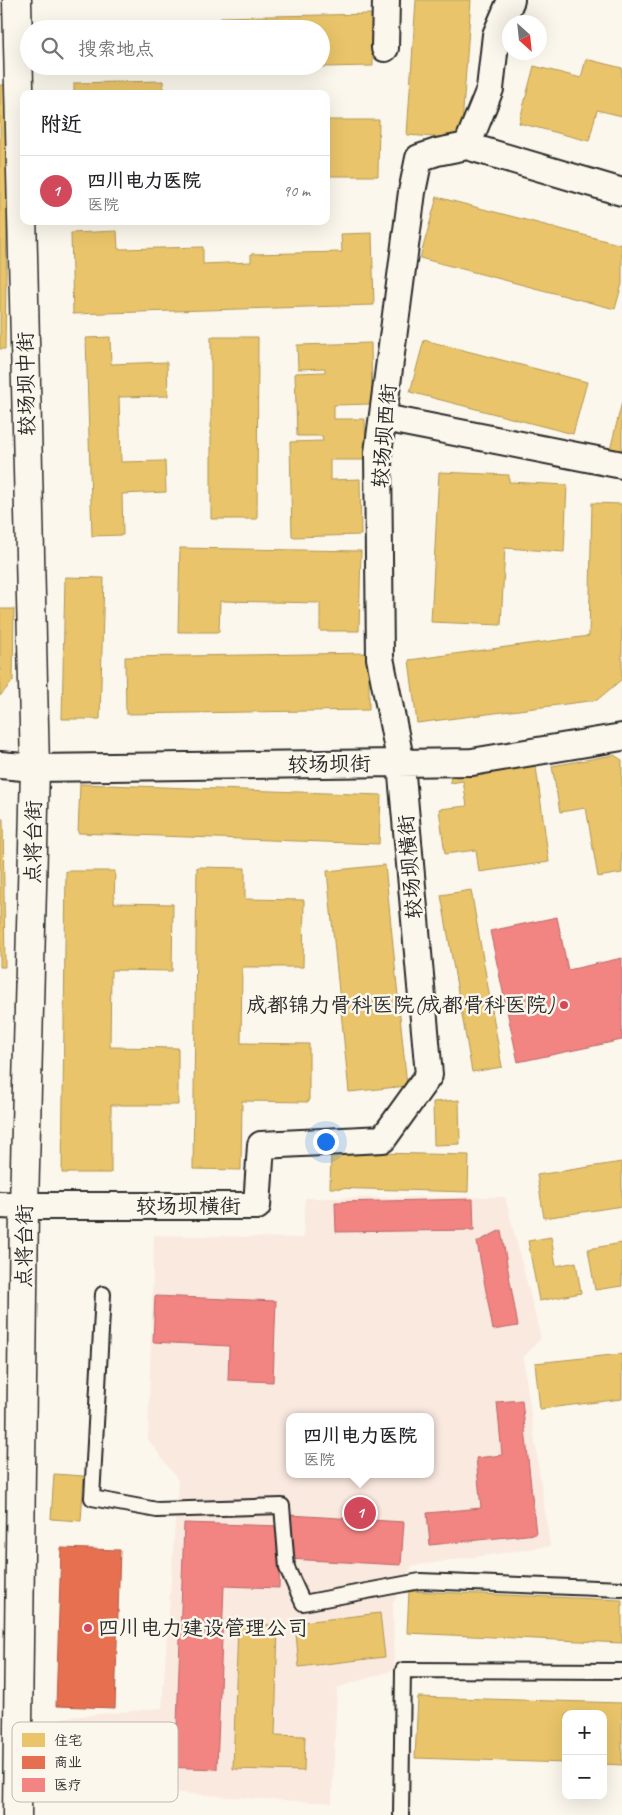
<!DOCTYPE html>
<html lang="zh">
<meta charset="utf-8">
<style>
:root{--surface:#fff;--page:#f6f6f6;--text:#202124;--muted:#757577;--line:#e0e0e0;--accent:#d1495b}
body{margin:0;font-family:Caveat,"LXGW WenKai TC",sans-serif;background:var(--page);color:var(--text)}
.controls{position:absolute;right:15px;bottom:15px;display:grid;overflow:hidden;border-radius:10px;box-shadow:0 5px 20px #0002}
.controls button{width:45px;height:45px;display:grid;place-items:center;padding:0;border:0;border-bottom:1px solid var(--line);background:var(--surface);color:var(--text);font:25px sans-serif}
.compass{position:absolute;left:502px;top:15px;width:45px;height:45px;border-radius:50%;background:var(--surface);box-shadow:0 5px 20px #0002;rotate:153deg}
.you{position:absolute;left:325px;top:1141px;width:18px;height:18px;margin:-12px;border:4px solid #fff;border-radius:50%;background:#1a73e8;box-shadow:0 0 0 8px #1a73e833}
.badge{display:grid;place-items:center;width:32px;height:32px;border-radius:50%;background:var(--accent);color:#fff;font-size:16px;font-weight:700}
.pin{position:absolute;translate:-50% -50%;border:2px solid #fff;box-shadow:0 1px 5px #0006}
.popup{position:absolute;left:286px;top:1413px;width:148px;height:65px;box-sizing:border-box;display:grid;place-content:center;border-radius:10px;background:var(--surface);filter:drop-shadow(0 1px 4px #0005);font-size:16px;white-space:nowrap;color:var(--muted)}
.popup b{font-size:19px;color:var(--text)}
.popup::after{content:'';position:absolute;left:50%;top:100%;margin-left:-10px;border:10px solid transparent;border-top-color:var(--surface)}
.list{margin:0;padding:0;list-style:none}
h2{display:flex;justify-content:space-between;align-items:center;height:65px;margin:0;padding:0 20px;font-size:21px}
h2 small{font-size:16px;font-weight:400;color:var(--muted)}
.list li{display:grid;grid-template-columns:32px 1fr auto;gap:15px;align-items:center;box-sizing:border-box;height:70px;padding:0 20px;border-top:1px solid var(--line)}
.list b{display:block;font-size:19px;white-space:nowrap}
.list p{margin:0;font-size:16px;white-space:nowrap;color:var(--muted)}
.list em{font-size:16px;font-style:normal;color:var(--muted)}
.icon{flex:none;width:28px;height:28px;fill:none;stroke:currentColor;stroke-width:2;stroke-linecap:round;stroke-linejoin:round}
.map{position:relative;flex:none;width:622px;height:1815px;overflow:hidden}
.search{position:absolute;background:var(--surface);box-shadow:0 5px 20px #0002;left:20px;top:20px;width:310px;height:55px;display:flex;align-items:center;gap:12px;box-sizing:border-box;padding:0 18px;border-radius:28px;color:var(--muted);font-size:19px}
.panel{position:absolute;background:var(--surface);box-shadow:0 5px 20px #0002;left:20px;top:90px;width:310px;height:135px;border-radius:10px}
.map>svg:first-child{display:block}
.built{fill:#fae9df;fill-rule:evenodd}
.homes{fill:#e9c46a;stroke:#b09657}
.shops{fill:#e76f51;stroke:#af5b46}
.health{fill:#f28482;stroke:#b66968}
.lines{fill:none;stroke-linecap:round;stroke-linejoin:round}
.service-casing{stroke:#2b2b2b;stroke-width:18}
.minor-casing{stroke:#2b2b2b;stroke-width:30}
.tertiary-casing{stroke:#2b2b2b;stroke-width:31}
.service{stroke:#fbf7ec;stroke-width:14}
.minor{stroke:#fbf7ec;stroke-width:26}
.tertiary{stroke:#fbf7ec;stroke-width:28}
.poi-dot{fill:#d1495b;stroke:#fbf7ec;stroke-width:2}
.labels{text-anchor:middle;stroke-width:5;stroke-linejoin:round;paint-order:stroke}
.street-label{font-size:21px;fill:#2b2b2b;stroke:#fbf7ec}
.poi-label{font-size:21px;fill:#2b2b2b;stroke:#fbf7ec;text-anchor:end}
.key{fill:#fbf7ec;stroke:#bdbab2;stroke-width:1}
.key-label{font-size:14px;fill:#2b2b2b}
</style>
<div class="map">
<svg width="622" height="1815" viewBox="0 0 622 1815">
<rect width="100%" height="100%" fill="#fbf7ec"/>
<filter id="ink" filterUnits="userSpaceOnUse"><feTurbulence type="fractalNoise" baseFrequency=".02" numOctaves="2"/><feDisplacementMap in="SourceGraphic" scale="10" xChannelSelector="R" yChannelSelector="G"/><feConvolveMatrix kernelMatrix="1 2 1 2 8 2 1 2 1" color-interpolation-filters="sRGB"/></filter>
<g filter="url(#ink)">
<path class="built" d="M505,1197l36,141 -18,20 27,188 -138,20 -19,37 1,67 -57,18 -5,115 -102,-6 -165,-14 -4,-65 101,-10 16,-228 -30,-41 6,-204 149,3 2,-40zM290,1417h140v57h-140z"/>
<path class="homes" d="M416,0h55l-10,139 -54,-4z
M373,14v52l-151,3v-3h99v-37h-99l-1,-12z
M586,59l36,9v48l-25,-6 -8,31 -70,-18 15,-57 47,12z
M163,81v13h-89v-11z
M0,85h9l-4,264h-5z
M326,120h53l-1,56h-52z
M437,197l185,48v39l-7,25 -195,-51z
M117,231l1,18 85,-2v17l48,-2v-8l91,-2 -1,-18 31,-1 2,72 -301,9 -2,-81z
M110,337l1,27 56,-2 1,34 -49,1 2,65 44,-1 1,31 -44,2 1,41 -31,1 -6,-198z
M211,337h47l-1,182h-46z
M424,340l163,42 -14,52 -163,-42z
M371,343l1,61 -38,1v14h31l1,41h-36v20l30,-1 1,56 -69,2 -2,-95 33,-1 -1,-5h-25l-2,-63 30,-1v-4l-27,1 -1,-24z
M622,402v51l-12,-3z
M439,472l70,3v7l58,3 -3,67 -59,-4 -4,77 -70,-3z
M592,503l30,1v175l-25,21 -180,23 -8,-63 180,-24z
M180,548l181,3 -2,80h-39v-28l-100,-2 -1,31h-41z
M65,577l39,1 -4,141h-38z
M0,609h14l-1,72 -13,15z
M369,653v57l-243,4 -1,-57z
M614,755l8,5v113l-24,4 -12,-69 -26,4 -8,-46z
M535,759l14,103 -70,10 -3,-22 -31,4 -6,-45 28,-3 -4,-25 -12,2 -2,-12z
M80,784l301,11 -2,49 -301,-11z
M0,819h3l2,148h-5z
M385,865l22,221 -58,6 -22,-221z
M197,867l48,1v31l59,1 -1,67h-61l-1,76 68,1v58l-67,-1 -1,69 -48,-1z
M66,871h49l-1,32 59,1 -1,67 -61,-1 -1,77 68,1v57h-67v68h-49z
M471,890l31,177 -30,5 -31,-177z
M459,1100l1,44 -26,1 -1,-43z
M331,1152l138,3 -1,37 -138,-4z
M622,1162v44l-78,12 -7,-43z
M551,1237l5,29 20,-4 5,31 -42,8 -11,-60z
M622,1243v43l-27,4 -7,-41z
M622,1354v45l-82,10 -5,-46z
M54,1474l30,2 -3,45 -30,-2z
M409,1591l213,9v43l-215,-10z
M380,1613l5,44 -86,10 -4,-44z
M238,1624l40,1 -3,110 30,1 -1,35 -71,-2z
M418,1697l204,6v62l-19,-1v-50h-37v49l-151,-5z"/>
<path class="shops" d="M61,1548l59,2 -5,158 -59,-2z"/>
<path class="health" d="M557,917l11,53 54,-12v82l-104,22 -28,-131z
M473,1199l1,31 -138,2 -1,-30z
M501,1230l17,96 -25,4 -16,-88z
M155,1296l121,5 -3,81 -45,-2 1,-34 -76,-4z
M522,1400l14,134 -106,11 -3,-32 54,-5 -5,-50 26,-3 -5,-53z
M290,1515l114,7 -3,43 -113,-6z
M184,1523l97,3 -2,62 -55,-2 -7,183 -139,-5 2,-42 97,3z"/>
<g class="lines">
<g class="service-casing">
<path id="service" d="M103,1294l-11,204 65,12 125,-4 5,62 16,35 117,-22 202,8
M401,1815l2,-145 219,1"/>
</g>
<g class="minor-casing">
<path id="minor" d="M385,48l1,-48
M467,146l23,-57 6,-54 15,-35
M384,418l238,47
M0,765l35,3 437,-6 150,-25
M0,1205l24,1h233l4,-61 122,-6 46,-64 -28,-311 -21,-106 -2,-205 34,-261 7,-34 18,-6 30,-6 155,46"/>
</g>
<g class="tertiary-casing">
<path id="tertiary" d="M17,1815l7,-609 11,-438 -18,-768"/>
</g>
<use href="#service" class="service"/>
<use href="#minor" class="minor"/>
<use href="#tertiary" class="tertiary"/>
</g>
</g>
<g class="poi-dot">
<circle cx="564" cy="1005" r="5"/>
<circle cx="88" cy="1628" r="5"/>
</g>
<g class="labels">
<g class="street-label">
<text transform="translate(26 384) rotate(-91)" y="7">较场坝中街</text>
<text transform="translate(384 436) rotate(-85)" y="7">较场坝西街</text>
<text transform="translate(329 764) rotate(-1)" y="7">较场坝街</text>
<text transform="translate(33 842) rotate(-89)" y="7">点将台街</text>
<text transform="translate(410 867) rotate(-95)" y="7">较场坝横街</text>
<text x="188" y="1213">较场坝横街</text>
<text transform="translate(24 1246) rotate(-89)" y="7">点将台街</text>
</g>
<g class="poi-label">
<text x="554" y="1012">成都锦力骨科医院(成都骨科医院)</text>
<text x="98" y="1635" text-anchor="start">四川电力建设管理公司</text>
</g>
</g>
<rect x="12" y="1722" width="166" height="80" rx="8" class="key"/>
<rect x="22" y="1733" width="23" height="14" fill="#e9c46a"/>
<rect x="22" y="1756" width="23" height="13" fill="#e76f51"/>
<rect x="22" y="1778" width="23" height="14" fill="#f28482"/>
<g class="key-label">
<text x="54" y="1745">住宅</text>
<text x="54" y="1767">商业</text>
<text x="54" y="1790">医疗</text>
</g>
</svg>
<div class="controls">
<button>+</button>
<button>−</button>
</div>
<svg class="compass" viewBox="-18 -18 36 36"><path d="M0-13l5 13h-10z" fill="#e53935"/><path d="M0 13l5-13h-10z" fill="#757577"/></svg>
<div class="you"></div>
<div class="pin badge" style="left:360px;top:1513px">1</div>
<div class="popup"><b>四川电力医院</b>医院</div>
<div class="search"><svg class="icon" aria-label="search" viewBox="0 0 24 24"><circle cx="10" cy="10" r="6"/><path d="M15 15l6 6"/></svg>搜索地点</div>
<section class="panel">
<h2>附近<small></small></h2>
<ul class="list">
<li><span class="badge">1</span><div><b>四川电力医院</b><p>医院</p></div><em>90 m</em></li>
</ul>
</section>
</div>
